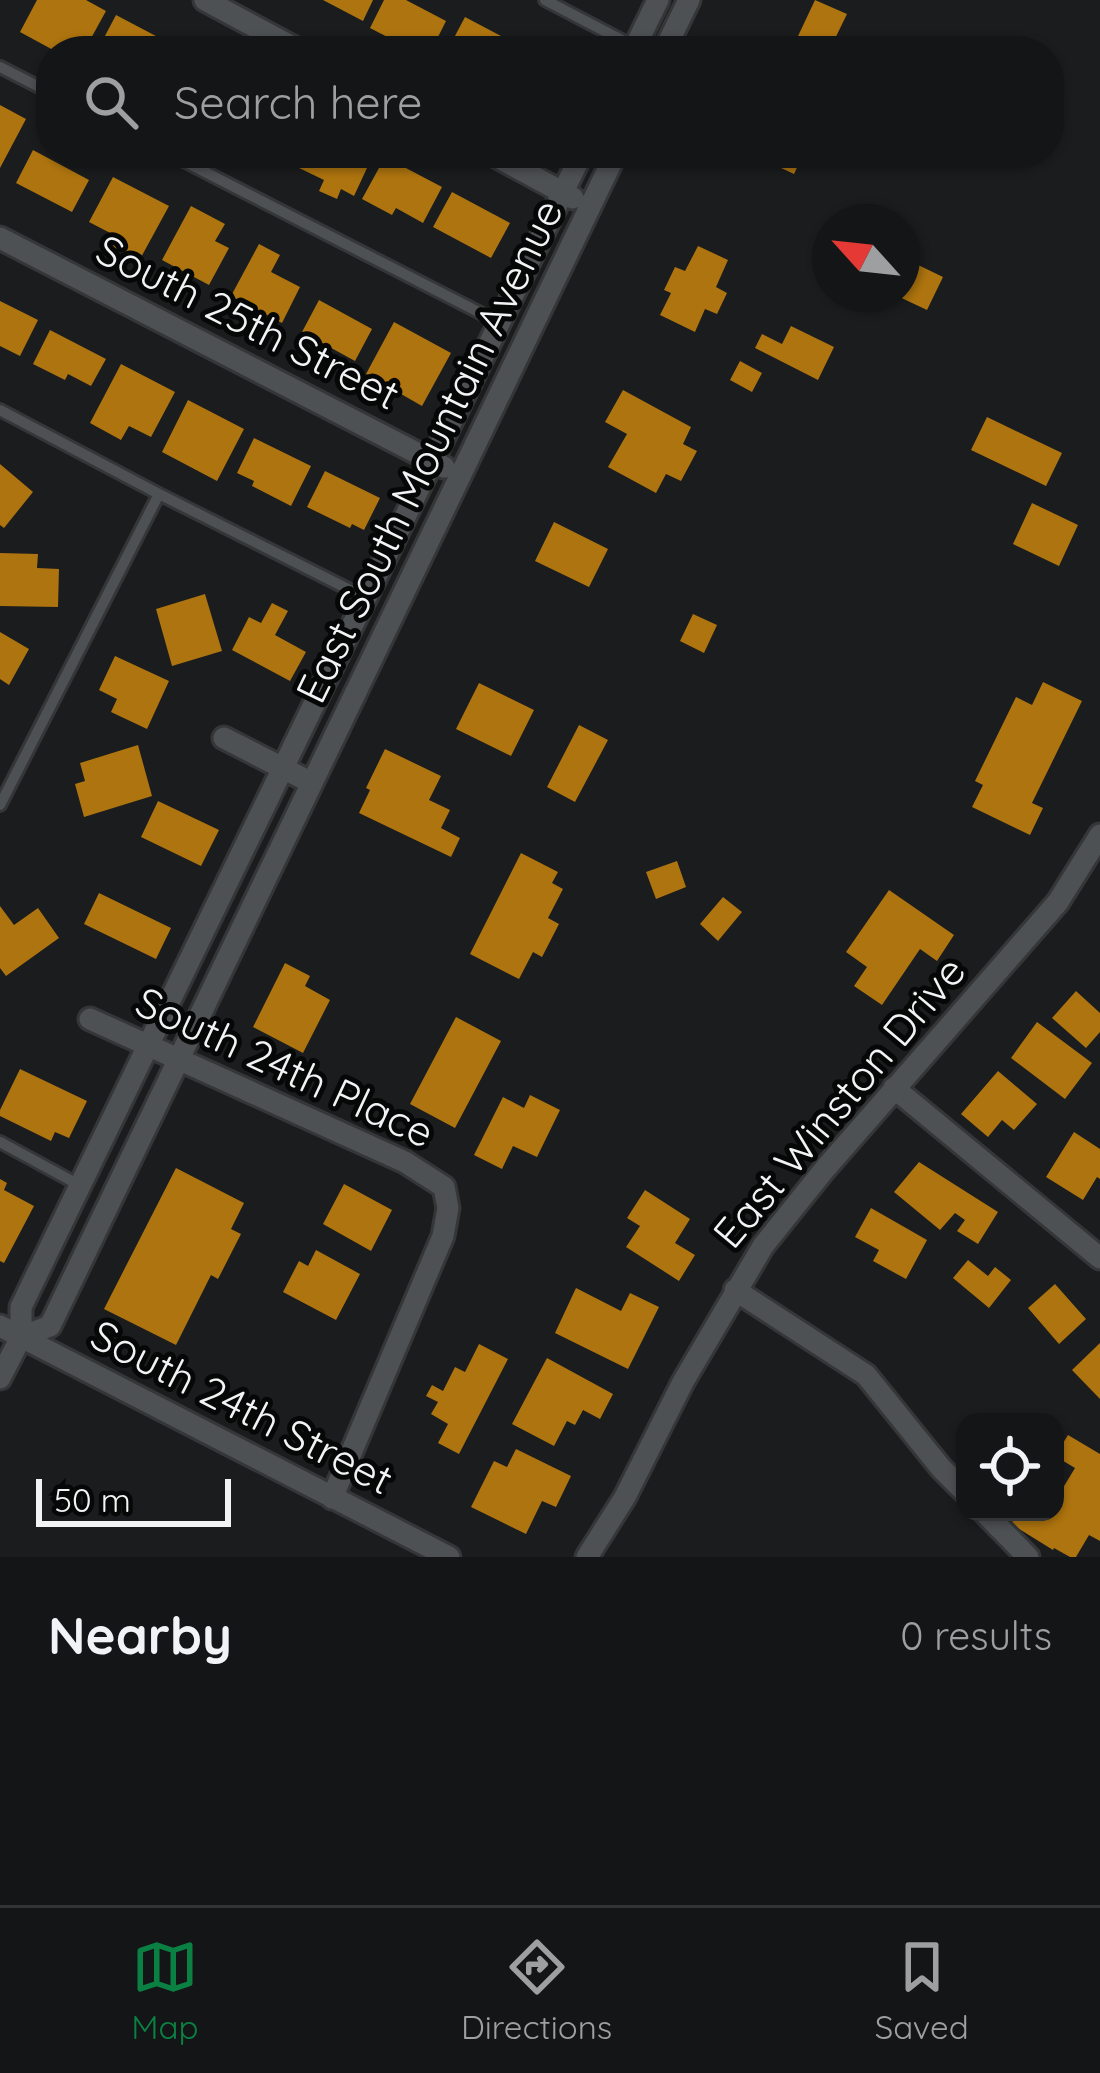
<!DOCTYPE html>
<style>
:root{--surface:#141516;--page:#212223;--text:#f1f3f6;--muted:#9d9fa1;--line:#333435;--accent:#0b8043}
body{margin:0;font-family:Quicksand,sans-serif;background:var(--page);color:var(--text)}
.controls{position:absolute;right:36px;bottom:36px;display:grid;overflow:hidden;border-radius:24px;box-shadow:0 3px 9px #0004}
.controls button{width:108px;height:108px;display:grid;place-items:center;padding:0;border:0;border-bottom:3px solid var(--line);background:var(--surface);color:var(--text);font:60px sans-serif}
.compass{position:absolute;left:812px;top:204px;width:108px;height:108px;border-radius:50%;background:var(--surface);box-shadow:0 3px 9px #0004;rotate:297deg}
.scale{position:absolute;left:36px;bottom:30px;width:195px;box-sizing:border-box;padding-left:12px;border:6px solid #f2f3f5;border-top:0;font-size:33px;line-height:42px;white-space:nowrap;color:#f2f3f5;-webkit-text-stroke:9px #060707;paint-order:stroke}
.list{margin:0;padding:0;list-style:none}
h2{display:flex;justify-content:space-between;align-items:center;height:156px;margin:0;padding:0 48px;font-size:51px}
h2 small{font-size:39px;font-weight:400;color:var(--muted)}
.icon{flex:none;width:66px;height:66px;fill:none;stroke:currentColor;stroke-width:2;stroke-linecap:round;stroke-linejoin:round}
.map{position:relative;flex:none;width:1100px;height:1557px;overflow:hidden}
.search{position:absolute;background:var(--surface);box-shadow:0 3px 9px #0004;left:36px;right:36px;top:36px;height:132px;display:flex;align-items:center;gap:30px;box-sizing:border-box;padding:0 42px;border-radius:48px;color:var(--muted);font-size:45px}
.sheet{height:348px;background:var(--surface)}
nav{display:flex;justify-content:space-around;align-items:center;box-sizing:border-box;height:168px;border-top:3px solid var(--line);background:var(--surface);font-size:33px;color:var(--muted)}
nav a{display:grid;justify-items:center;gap:6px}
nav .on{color:var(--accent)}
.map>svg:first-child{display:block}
.building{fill:#ae740f}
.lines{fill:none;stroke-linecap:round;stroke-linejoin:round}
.lane-casing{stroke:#343637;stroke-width:16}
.street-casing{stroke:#343637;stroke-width:27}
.lane{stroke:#4e5153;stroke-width:10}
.street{stroke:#4e5153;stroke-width:21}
.labels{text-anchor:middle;stroke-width:10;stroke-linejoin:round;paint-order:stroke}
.street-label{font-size:42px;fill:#f2f3f5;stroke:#060707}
</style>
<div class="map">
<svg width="1100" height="1557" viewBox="0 0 1100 1557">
<rect width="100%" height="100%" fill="#1a1c1e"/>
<path class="building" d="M37,0h49l20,11 -22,40h-29l-35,-19z
M323,0h50l-10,21z
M384,0h22l40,21 -15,30h-7l-23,-12 -2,4 -29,-15z
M815,0l32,14 -18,37h-38z
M116,15l57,30 -3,6h-73z
M465,17l53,28 -3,6h-68z
M0,105l26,14 -26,49z
M33,150l56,30 -17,32 -56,-29z
M304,153h70l-20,43 -13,-7 -4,10 -18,-8 5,-11 -27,-13z
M749,153h55l-10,21z
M385,157l57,30 -19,36 -27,-15 -4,7 -30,-16z
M113,177l56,29 -30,55 -28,-15 5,-10 -27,-14z
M452,192l58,31 -19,35 -58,-31z
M191,206l34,18 -10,17 14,7 -20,37 -47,-25z
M259,244l21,11 -9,17 29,15 -18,36 -51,-27z
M698,246l30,14 -12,27 11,6 -10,21 -12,-5 -10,23 -35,-17 11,-22 -7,-3 11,-23 10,4z
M912,262l31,15 -16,33 -34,-16h9v-11z
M319,300l53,29 -17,32 -53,-29z
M0,301l38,19 -18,36 -20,-10z
M394,322l57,31 -29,53 -56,-32z
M791,326l43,21 -16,33 -63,-32 7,-14 20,10z
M50,330l56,29 -15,27 -23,-12 -3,6 -32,-16z
M740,361l22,12 -10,19 -22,-12z
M121,364l54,28 -24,45 -22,-11 -8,14 -31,-17z
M623,390l68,37 -8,17 14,7 -16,30 -15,-7 -10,19 -48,-26 19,-33 -22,-12z
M188,400l56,29 -27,52 -55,-29z
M987,417l75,36 -16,33 -75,-36z
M254,438l57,28 -20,40 -39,-20 2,-5 -17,-8z
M0,464l33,28 -29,36 -4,-3z
M325,471l55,27 -16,32 -12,-6 -2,4 -43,-21z
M1032,503l46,22 -19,41 -46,-22z
M554,522l54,27 -19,38 -54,-26z
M0,553l38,1 -1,14 22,1 -1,38 -58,-1z
M205,594l17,57 -50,15 -16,-57z
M272,603l16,8 -13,24 31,17 -16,29 -58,-31 17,-33 12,6z
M693,614l24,11 -13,28 -24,-12z
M0,632l29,17 -20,36 -9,-6z
M115,656l54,25 -22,48 -36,-17 6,-13 -18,-9z
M1043,682l39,19 -50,102 11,5 -13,27 -58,-28 11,-22 -8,-4 41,-84 16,8z
M479,683l55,27 -23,46 -55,-27z
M579,725l29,15 -33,62 -28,-15z
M138,745l14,51 -68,21 -9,-33 10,-3 -5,-18z
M385,749l56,27 -12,24 21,10 -9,18 19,10 -9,19 -92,-44 11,-23 -4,-2z
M158,801l61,29 -18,36 -60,-29z
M521,853l37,19 -6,11 11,6 -15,29 11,6 -17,33 -9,-5 -14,27 -49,-25z
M677,861l9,26 -30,12 -10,-27z
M889,890l65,45 -17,26 -17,-12 -38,56 -28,-19 13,-19 -21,-15z
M99,893l72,35 -15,31 -72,-35z
M723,897l19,15 -24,29 -18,-17z
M0,906l14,19 24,-17 21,30 -53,38 -6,-8z
M285,963l25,13 -5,10 25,14 -27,53 -50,-26z
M1076,991l24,22v19l-14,16 -34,-30z
M456,1017l45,24 -46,87 -45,-24z
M1037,1022l55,41 -27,36 -54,-41z
M20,1069l67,32 -18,37 -14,-6 -4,9 -51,-25v-6z
M998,1071l39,33 -23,26 -12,-10 -14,17 -27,-23z
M530,1095l30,15 -23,47 -24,-11 -11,23 -28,-14 29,-58 21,11z
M1074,1132l26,17v30l-3,-2 -14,23 -37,-23z
M919,1162l79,50 -20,32 -21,-13 8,-11 -10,-7 -15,17 -46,-38z
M176,1168l68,35 -13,26 10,5 -23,45 -7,-4 -35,70 -72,-36z
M0,1179l7,4 -3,7 30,16 -30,57 -4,-2z
M344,1184l48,26 -21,41 -48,-27z
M645,1190l45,29 -15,24 20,12 -16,26 -53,-34 14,-21 -13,-8z
M871,1208l56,32 -21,39 -33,-18 6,-11 -24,-13z
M316,1250l44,24 -24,46 -53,-28 16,-31 9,5z
M968,1260l20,16 7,-9 16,13 -22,28 -36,-30z
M1055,1284l31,35 -27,25 -31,-36z
M576,1288l45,23 9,-18 29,14 -31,62 -73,-36z
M1100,1343v56l-28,-29z
M479,1344l29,15 -49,95 -21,-11 10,-19 -17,-10 7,-12 -12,-6 6,-11 11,6 12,-24 10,5z
M547,1358l66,36 -13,25 -17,-9 -8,15 -8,-4 -13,25 -42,-22z
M1068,1435l32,19v87l-11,-6 -13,22h-6l-16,-9 -1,2 -42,-26 7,-12h37v-11l20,-33 -20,-12z
M516,1449l55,27 -15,31 -14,-6 -16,33 -55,-27 23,-46 13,6z"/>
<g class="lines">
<g class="lane-casing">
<path id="lane" d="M545,0l90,47
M0,67l51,26
M168,153l332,170
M0,410l159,84 207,104
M0,805l159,-311
M0,1142l81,44"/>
</g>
<g class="street-casing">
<path id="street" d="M205,0l95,51
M633,51l25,-51
M664,51l25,-51
M490,153l83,45
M0,238l444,229
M224,738l88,45
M90,1019l315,143 39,25 4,21 -5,28 -111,262
M894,1088l206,170
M735,1290l131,85 75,93 24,24
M0,1326l449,231
M21,1337l29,-11 566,-1173
M0,1378l21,-41v-30l561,-1154
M984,1512l44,45
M587,1557l38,-60 58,-115 80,-136 61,-76 234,-268 42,-67"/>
</g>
<use href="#lane" class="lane"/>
<use href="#street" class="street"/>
</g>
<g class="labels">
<g class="street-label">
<text transform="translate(248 322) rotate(27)" y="15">South 25th Street</text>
<text transform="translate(429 451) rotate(-64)" y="15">East South Mountain Avenue</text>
<text transform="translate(285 1067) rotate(25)" y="15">South 24th Place</text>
<text transform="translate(839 1102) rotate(-50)" y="15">East Winston Drive</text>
<text transform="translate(242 1407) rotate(27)" y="15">South 24th Street</text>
</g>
</g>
</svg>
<div class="controls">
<button><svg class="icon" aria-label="locate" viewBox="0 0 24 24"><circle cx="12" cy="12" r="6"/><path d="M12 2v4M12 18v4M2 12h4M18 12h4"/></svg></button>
</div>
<svg class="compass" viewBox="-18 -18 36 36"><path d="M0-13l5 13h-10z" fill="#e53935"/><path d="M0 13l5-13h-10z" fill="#9d9fa1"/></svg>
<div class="scale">50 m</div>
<div class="search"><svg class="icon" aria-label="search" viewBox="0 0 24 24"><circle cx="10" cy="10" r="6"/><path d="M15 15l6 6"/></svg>Search here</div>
</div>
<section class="sheet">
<h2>Nearby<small>0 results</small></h2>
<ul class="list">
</ul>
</section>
<nav>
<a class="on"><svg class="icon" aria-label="map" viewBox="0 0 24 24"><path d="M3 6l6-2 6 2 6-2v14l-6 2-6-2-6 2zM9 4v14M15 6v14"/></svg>Map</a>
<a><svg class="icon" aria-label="directions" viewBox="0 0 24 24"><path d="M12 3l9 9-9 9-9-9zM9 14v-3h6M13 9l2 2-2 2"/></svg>Directions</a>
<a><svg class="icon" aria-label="saved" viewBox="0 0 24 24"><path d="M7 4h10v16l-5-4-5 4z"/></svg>Saved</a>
</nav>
